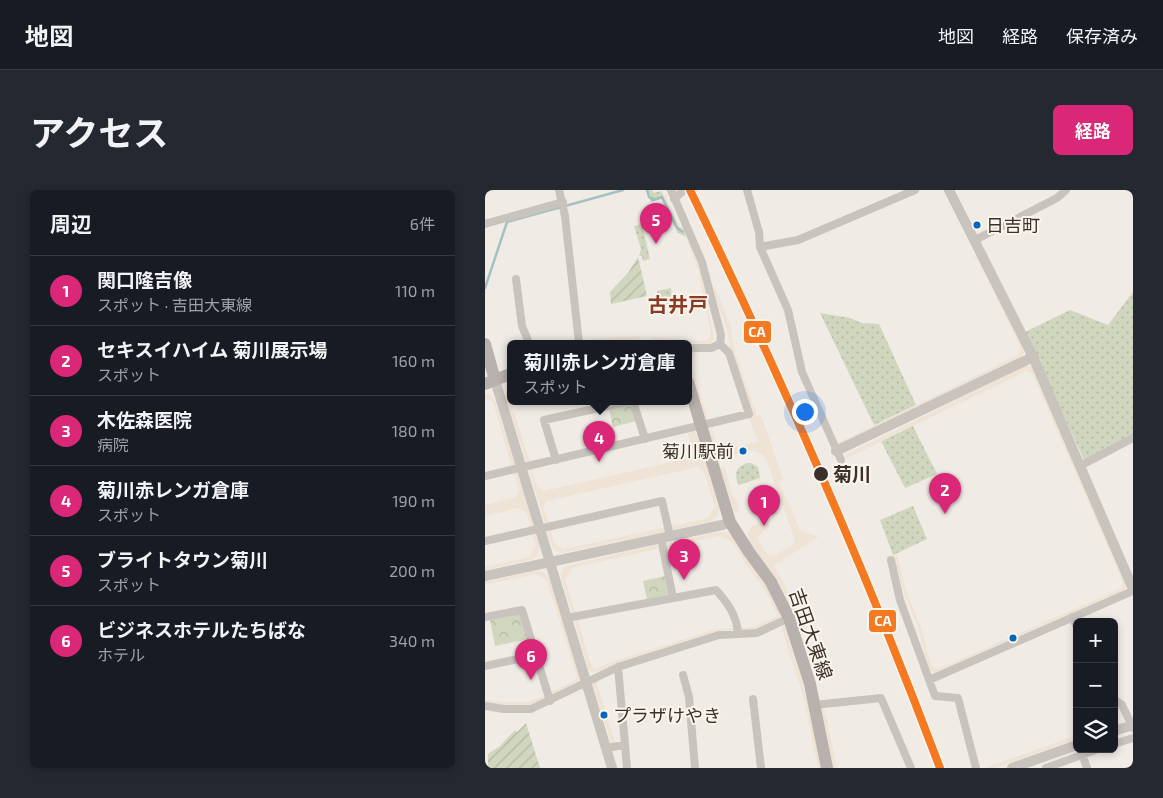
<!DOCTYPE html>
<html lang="ja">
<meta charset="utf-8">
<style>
:root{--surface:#171b24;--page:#242831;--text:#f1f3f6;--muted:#9ea1a6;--line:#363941;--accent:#db2777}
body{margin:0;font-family:"Exo 2","Noto Sans JP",sans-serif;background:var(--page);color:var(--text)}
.controls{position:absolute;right:15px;bottom:15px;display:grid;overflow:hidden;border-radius:8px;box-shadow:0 2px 8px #0003}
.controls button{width:45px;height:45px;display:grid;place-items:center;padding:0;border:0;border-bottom:1px solid var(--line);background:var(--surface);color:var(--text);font:25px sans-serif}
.you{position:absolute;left:319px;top:221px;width:18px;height:18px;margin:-12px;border:4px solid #fff;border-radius:50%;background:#1a73e8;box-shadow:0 0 0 8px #1a73e833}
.badge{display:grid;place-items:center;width:32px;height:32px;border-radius:50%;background:var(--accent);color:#fff;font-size:16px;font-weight:700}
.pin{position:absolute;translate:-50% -41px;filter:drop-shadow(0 1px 2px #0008)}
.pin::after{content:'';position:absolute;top:26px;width:18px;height:15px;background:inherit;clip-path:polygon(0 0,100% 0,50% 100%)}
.popup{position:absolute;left:22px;top:150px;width:185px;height:65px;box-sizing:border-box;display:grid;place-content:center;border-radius:8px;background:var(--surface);filter:drop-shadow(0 1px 4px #0005);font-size:16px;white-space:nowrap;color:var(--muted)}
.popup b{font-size:19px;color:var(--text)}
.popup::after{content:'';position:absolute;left:50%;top:100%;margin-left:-10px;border:10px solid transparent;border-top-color:var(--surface)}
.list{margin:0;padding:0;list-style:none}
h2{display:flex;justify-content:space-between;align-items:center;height:65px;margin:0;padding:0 20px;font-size:21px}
h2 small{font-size:16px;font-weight:400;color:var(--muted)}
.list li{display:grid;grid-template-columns:32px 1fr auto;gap:15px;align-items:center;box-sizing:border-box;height:70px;padding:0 20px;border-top:1px solid var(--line)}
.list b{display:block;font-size:19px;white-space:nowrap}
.list p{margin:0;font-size:16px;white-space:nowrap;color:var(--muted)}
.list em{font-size:16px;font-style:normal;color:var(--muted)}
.icon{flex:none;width:28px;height:28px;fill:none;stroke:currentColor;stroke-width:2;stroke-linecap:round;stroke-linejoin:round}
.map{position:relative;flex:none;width:648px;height:578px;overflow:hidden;border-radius:8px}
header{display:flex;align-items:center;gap:30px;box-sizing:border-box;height:70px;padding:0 25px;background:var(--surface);border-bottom:1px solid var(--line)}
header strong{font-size:24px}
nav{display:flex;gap:28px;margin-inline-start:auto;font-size:18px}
.intro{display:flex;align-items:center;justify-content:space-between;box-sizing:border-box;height:120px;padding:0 30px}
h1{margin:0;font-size:35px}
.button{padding:12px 22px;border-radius:8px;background:var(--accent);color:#fff;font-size:18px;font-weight:700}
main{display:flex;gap:30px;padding:0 30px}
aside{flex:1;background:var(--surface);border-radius:8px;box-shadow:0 2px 8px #0003}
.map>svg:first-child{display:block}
.grass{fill:url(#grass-dots)}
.park{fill:url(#park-crowns)}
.garden{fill:url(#garden-furrows)}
.plaza{fill:#eee3d5}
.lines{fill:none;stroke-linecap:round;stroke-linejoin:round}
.stream{stroke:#a1c2c1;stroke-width:2.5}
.minor{stroke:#c9c3be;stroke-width:8}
.tertiary{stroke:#c9c3be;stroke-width:10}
.primary{stroke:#b8b1ad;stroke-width:12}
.rail-1-casing{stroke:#fbf5ed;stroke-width:11}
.rail-1{stroke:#f47921;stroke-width:8}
.bus-dot{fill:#0065bd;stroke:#fbf5ed;stroke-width:2}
.stop-dot{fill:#3b302b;stroke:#fbf5ed;stroke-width:2}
.labels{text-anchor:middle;stroke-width:4;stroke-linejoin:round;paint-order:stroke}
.bus-label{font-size:18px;fill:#3b302b;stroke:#fbf5ed;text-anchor:start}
.stop-label{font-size:19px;font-weight:bold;fill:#3b302b;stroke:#fbf5ed;text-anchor:start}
.street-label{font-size:19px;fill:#3b302b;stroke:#fbf5ed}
.neighbourhood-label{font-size:20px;font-weight:bold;fill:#8b3b22;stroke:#fbf5ed}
.line-badge{stroke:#fbf5ed;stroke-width:2}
.badge-label{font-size:14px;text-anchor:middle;font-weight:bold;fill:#fff}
</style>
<header>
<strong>地図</strong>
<nav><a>地図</a><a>経路</a><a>保存済み</a></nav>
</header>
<div class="intro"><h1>アクセス</h1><a class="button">経路</a></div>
<main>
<aside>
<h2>周辺<small>6件</small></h2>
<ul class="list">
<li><span class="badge">1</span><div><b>関口隆吉像</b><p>スポット · 吉田大東線</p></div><em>110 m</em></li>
<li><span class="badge">2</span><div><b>セキスイハイム 菊川展示場</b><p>スポット</p></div><em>160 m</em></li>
<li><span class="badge">3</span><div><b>木佐森医院</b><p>病院</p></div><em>180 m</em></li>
<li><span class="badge">4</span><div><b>菊川赤レンガ倉庫</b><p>スポット</p></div><em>190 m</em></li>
<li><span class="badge">5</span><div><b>ブライトタウン菊川</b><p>スポット</p></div><em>200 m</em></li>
<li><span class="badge">6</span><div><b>ビジネスホテルたちばな</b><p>ホテル</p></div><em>340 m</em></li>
</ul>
</aside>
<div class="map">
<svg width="648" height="578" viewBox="0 0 648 578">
<defs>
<pattern id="grass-dots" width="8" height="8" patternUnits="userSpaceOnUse" patternTransform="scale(1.25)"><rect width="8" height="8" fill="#d1d6bf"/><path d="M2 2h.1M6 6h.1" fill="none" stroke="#b4b8a4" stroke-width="1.8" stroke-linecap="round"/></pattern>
<pattern id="park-crowns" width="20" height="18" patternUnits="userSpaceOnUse" patternTransform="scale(1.25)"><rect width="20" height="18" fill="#d1d6bf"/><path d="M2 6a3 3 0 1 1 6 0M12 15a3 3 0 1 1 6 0" fill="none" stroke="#b4b8a4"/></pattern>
<pattern id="garden-furrows" width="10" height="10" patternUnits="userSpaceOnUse" patternTransform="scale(1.25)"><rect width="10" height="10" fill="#d1d6bf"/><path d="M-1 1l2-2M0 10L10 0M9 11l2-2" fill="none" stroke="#b4b8a4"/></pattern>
</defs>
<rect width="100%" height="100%" fill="#f0ebe5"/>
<path class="grass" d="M161,0h6l2,3 7,-2 18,36 4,2 3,8 -8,-4 -17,-34 -10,3z
M157,34l8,35 -7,2 -1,-5h-3l2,-7 -7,-23z
M186,98l1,10h3l1,2 28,-6v1l-43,12 -4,-16z
M648,102v144l-47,28 -61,-132 45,-22 38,15z
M335,123l30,5 12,5 17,1 37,81 -42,20z
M428,236l24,48 -32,14 -24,-47z
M266,273l7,4 2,11 -21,7c-7,-11 -1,-22 12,-22z
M428,316l14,33 -34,16 -13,-35z"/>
<path class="park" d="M144,215l2,2 5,14 -23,6 -4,-18z
M180,386l3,17 -1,2 -20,4 -4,-18z
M33,424l3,1 7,24 -33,7 -5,-26z"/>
<path class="garden" d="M153,67l9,39 -36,8 -1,-12 18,-19z
M41,533l14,45h-52v-14l12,-8 15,-16 2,2z"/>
<path class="plaza" d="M181,0h2l1,2 -3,6 14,28 5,2 15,40 14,70 -2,4 -3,2 -33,-1 -7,-2 -16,-2 -2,-2 53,4 5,-2 2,-6 -13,-64 -15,-40 -4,-2 -16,-31 4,-2z
M491,67l4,3 42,87 2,5 -2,5 -181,88 -3,-2 180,-88 3,-7 -43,-88 -6,-2z
M230,97l15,38 5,27 13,38 9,26 4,-1 22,65 -4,2 21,48 18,7 -45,29 10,15 13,32 4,1 -3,1 -4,-1 -13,-30 -30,-41 -2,-5v-5l4,-7 11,-5 5,2 2,4 -11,8 -1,5 9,14 9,1 16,-10 3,-5 -29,-81 -4,-5 -7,-3 -19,3 -11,7 -2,-1 -8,-6 -7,-24 6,-4 -2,4 7,20 39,-8 -9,-23 3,-2v-5l-22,-65 -3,-17 -13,-37z
M156,146l-3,4 -43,3h-14v-2l36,-4z
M206,161h6l-7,9 18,59 3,1h-7l-16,-55v-12z
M541,176l6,1 94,213v7l-3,4 -189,82 -5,-4 -11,-41 -15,-38 -9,-36h3l9,37 15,36 10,39 7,3 182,-80 3,-7 -91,-209 -6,-2 -181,88 2,-5z
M25,192v19l19,58 3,2h-6l-20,-62v-11z
M0,203l6,2 4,6 20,63 -2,2h-3l1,-2 -18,-62 -8,-3z
M210,242l3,4 21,72 -1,8 -6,5 -38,9 -2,-2 -1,-4 3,2 34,-8 7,-12 -11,-34 -7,-5 -150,34 -4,7 5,13 3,2h-6l-16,-54 5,-1 -2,3 5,16 7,4 145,-33 4,-7 -5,-18z
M235,277l5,1 7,27 5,6 2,9 -3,3 -3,-4z
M32,282l16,52 -1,3 -4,1 2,-3 -4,-13 -7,-4 -34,8v-11l31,-8 3,-6 -4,-16 -3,-2z
M180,335l-1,7 -102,21 -9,-4 -6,-17 2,-2 3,-1 -1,3 3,11 10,6 99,-21z
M235,342h8l4,4 37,52 12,25 -1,5 -24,12h-15v-4l3,2 9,-1 23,-10 1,-3 -12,-24 -22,-30 -11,-19 -13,-5 -51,11 -2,3 -1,-6 2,-1z
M50,343l5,14 -1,5 -5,7 -49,11v-3l44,-10 7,-11 -3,-10 -3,-2z
M171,355l2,1 1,5 -2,-2 -85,19 -7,11 10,32 2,2h-5l-11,-35 1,-7 4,-5z
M51,381l8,1 6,7 30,100 -2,3 -23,12 -3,-1 -2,-3 4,1 21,-11 2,-4 -30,-95 -12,-7 -50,11v-3z
M95,429l-2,3 14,46 4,1 15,-7 106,-33 15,-1 2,-3v5l-16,2 -105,33 -20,8 -5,-3 -13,-48z
M299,435l2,2 21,72 14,69h-3l-14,-69 -23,-73z
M113,489l-1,4 18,60 -4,-1 -18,-56v-3z
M59,503l2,5 -17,7h-24l-20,-2v-3l21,2h22l15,-6z
M339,517l13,61h-5l-11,-59z
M592,545v4l-82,29h-10z"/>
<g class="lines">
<path class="stream" d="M162,0l2,7 4,3 9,-3 15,31 6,4
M0,98l22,-66 116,-32
M186,111l2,1 31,-7"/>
<path class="minor" d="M74,0l6,26 14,127
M186,0l31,72 19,73 -1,9 -9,4h-23
M262,0l12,42 1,15 28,63 14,62 39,88
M189,9l10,-9
M0,34l78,-22
M490,50l82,-42 9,-8
M275,57l38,-7 117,-50
M31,89l6,47 7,17
M148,211l12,38
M71,270l-12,-40 87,-19
M595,276l53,-28
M0,286l264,-62 -20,-61 -9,-9
M176,348l12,60
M0,351l177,-40 8,35
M406,370l9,40 35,96 23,2 18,70
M0,427l37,-7 28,91
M587,427l5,10
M82,428l149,-28c12,13 21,26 22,44
M0,476l52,-11
M198,485l6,22 6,71
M444,490l204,-89
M268,509l8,69
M629,509l8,6 11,23
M329,515l67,-7 30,70
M0,516l19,3h27l87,-42 101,-32 38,-2 32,-15
M629,554l19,-6
M140,555l2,23
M121,558l19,-3 -7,-78
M597,564l5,14
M561,578l52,-19"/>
<path class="tertiary" d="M464,0l84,167 100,232
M10,190l117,388
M351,261l197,-94
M0,386l237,-51 8,-3
M629,541l19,-6
M527,578l65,-23"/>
<path class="primary" d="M0,154l10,36
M203,192l42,140 19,30 22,30 18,36 21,66 17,84
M0,194l25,-10"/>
<g class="rail-1-casing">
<path id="rail-1" d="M205,0c92,189 176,381 250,578"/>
</g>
<use href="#rail-1" class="rail-1"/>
</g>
<g class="bus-dot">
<circle cx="492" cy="35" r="4.5"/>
<circle cx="258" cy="261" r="4.5"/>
<circle cx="528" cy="448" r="4.5"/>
<circle cx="119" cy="525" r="4.5"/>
</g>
<circle class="stop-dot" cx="336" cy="284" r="8"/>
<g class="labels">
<g class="bus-label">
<text x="501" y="42">日吉町</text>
<text x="249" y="268" text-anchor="end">菊川駅前</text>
<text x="128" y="532">プラザけやき</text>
</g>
<g class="stop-label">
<text x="348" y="291">菊川</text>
</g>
<g class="street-label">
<text transform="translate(326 444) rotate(71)" y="7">吉田大東線</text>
</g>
<g class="neighbourhood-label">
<text x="193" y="122">古井戸</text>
</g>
</g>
<g class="line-badge">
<rect x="258" y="130" width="29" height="24" rx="5" fill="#f47921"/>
<rect x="383" y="419" width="29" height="24" rx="5" fill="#f47921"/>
</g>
<g class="badge-label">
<text x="272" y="147">CA</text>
<text x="398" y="436">CA</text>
</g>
</svg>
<div class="controls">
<button>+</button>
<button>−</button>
<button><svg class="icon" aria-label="layers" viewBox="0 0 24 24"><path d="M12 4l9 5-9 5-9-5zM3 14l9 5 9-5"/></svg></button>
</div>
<div class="you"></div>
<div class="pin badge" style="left:279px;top:336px">1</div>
<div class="pin badge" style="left:460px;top:324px">2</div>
<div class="pin badge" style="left:199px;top:390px">3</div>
<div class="pin badge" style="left:114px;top:272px">4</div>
<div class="popup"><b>菊川赤レンガ倉庫</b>スポット</div>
<div class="pin badge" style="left:171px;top:54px">5</div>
<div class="pin badge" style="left:46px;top:490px">6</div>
</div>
</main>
